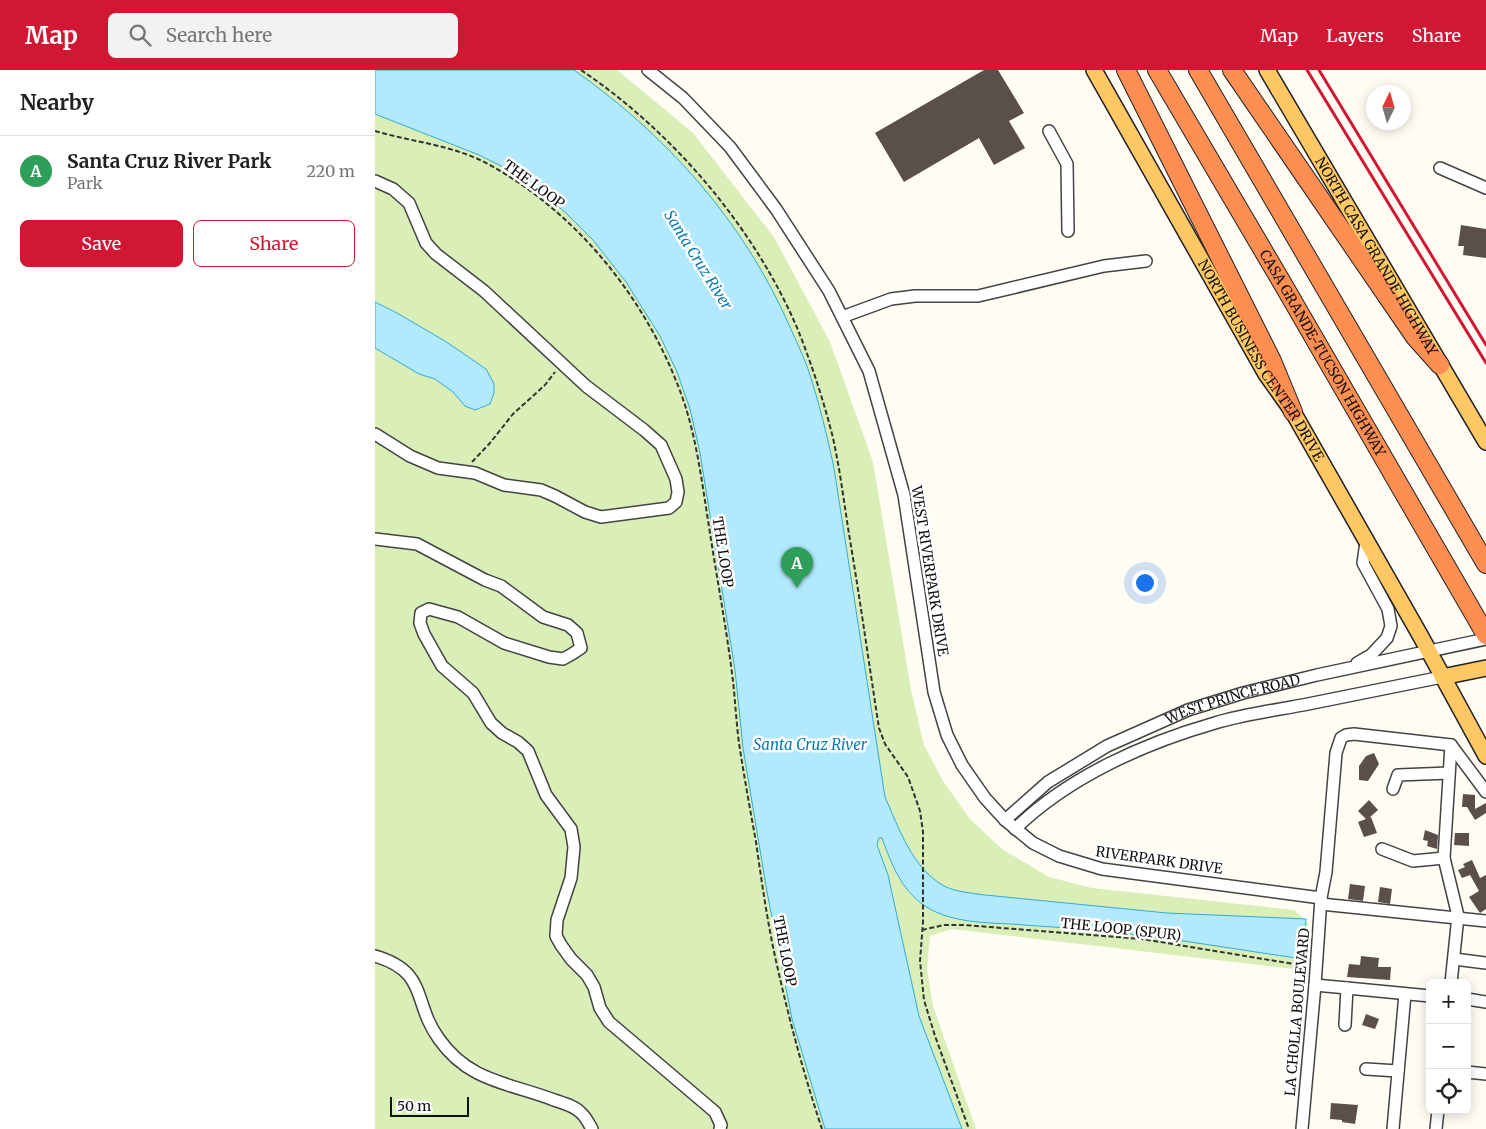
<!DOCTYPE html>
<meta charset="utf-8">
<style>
:root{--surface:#fff;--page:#f2f2f2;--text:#202124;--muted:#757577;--line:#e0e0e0;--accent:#d21734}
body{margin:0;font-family:Merriweather,serif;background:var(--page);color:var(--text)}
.controls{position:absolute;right:15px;bottom:15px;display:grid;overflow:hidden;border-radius:8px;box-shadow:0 2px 12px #0003}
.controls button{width:45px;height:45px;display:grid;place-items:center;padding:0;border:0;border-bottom:1px solid var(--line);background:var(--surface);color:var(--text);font:25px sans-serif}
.compass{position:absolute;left:991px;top:15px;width:45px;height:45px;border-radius:50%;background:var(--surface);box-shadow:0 2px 12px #0003;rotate:5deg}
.scale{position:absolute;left:15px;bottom:12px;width:79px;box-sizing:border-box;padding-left:5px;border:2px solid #101010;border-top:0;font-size:14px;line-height:18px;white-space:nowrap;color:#101010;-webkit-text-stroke:4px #fff;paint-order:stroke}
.you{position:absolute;left:769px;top:512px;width:18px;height:18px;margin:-12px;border:4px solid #fff;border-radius:50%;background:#1a73e8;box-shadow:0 0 0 8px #1a73e833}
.badge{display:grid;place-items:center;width:32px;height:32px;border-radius:50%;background:var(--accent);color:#fff;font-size:16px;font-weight:700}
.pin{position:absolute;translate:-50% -41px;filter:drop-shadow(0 1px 2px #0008)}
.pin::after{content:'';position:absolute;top:26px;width:18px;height:15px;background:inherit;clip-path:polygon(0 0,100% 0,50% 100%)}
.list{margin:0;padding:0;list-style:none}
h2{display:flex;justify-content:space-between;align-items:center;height:65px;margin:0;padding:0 20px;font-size:21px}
h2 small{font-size:16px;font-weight:400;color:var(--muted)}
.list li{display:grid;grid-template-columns:32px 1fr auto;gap:15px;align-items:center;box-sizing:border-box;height:70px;padding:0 20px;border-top:1px solid var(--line)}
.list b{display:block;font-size:19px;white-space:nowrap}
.list p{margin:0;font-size:16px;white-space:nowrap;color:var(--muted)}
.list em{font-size:16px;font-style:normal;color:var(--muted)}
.actions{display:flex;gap:10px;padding:15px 20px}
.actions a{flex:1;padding:11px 0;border:1px solid var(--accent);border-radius:8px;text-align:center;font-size:18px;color:var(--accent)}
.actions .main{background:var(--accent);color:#fff}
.icon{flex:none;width:28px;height:28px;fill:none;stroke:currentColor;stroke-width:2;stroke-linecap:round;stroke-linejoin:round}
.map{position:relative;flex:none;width:1111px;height:1059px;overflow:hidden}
header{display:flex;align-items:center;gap:30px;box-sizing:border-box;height:70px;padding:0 25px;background:var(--accent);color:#fff}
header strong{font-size:24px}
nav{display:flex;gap:28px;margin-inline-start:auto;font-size:18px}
.search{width:350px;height:45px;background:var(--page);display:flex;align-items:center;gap:12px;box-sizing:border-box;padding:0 18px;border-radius:8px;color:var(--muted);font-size:19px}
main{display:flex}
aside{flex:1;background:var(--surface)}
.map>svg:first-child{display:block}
.green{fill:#daefb7}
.water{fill:#b2e9fd;stroke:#30aadd}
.building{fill:#5a4f4b}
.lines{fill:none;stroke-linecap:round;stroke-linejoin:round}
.minor-casing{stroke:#434343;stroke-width:14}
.major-casing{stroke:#212121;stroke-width:18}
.highway-casing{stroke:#212121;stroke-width:20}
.path{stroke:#323232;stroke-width:2;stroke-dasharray:5 2.5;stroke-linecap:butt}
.minor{stroke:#fff;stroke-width:11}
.major{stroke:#ffc864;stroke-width:15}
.highway{stroke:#ff8e52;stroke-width:18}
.rail{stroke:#d21734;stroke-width:3}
.labels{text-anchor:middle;stroke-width:5;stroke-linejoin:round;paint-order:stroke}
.street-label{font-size:14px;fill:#101010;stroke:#fff}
.water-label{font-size:15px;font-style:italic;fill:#097bb2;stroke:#fff}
</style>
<header>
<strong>Map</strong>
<div class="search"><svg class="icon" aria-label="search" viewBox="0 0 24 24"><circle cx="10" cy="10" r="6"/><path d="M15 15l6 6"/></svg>Search here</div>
<nav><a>Map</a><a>Layers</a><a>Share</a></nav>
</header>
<main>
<aside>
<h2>Nearby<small></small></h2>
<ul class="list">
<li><span class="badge" style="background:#2e9e5b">A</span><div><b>Santa Cruz River Park</b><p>Park</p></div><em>220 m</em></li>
</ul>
<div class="actions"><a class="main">Save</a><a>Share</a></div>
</aside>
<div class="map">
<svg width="1111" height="1059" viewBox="0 0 1111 1059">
<rect width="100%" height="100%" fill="#fffcf4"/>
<path class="green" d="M0,0h242l76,63 81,104 56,105 43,120 38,228 13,55 19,36 27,38 32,30 47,28 43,11 202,22 14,13 -5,47 -351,-41 -22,7 -3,33 6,37 43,123h-601z"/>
<path class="water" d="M0,0h199c94,66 170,152 216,257 6,14 13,28 18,42 11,33 19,66 26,99l51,329c14,31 27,71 59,89 12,6 28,7 41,9l182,18 139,6 -3,40c-63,-9 -126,-20 -189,-27 -34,-4 -68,-5 -103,-8 -26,-1 -58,-2 -81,-15 -27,-15 -38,-43 -48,-71h-3l-2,7 11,30 31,141 43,113h-137l-33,-110 -25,-127 -24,-144 -8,-78 -35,-217 -10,-44 -13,-37 -17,-36 -34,-54 -33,-42 -27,-27 -32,-26 -27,-18 -28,-14 -104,-41z
M0,232l22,11 48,28 41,28 8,15v9l-4,11 -15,6 -10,-4 -12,-14 -18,-13 -16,-5 -44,-26z"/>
<path class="building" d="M609,0h14l26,43 -15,8 16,27 -31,17 -15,-27 -75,44 -29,-49z
M1086,155l25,4v29l-23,-3 1,-9h-6z
M999,683l5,11 -11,17 -9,-1v-14l7,-10z
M1088,724l12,1v14l11,-6v10l-11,7 -8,-13h-5z
M994,730l9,10 -9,8 2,-1 6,16 -13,4 -6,-15 8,-3 -8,-8z
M1050,760l13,5 -1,14 -10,-3 1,-5 -5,-1z
M1080,763h14v13l-15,-1z
M1097,790l8,18 6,-3v34l-6,4 -11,-16 10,-6 -9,-16 -8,3 -4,-8 7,-3 -2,-3z
M975,814l15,2 -2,15 -15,-2z
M1005,817l12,2 -2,15 -12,-2z
M986,886l18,2 -1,9h13l-1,13 -43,-3 2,-13 11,1z
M991,944l13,5 -4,10 -13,-4z
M956,1033l27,2 -3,19 -13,-2v-2l-12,-1z"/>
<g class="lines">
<g class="minor-casing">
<g id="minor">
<path d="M273,0l35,28 47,49 46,62 53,82 40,80 35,124 30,197 13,43 15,30 23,33 20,22 28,23 26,13 43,13 219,29"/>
<path d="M674,61l18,33 1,67"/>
<path d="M1065,98l46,20"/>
<path d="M0,111l18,8 16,14 17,40 10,11 48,37 102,95 58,44 17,15 15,34 2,13 -2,10 -7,6 -68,9 -16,-5 -30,-16 -14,-6 -37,-5 -29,-12 -37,-5 -28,-12 -35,-22"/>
<path d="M467,247l49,-18 24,-3h63l126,-30 42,-5"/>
<path d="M0,469l42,5 68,36 16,6 42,31 25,8 9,8 4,15 -9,6 -9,5 -14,-2 -45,-14 -46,-26 -29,-8 -8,4 -1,10 4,11 18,32 31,27 18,30 11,10 16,9 10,9 18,44 25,34 3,18 -3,31 -14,42 -1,16 5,9 10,14 16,16 7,12 6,21 9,14 106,90 6,13 -1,4"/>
<path d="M982,593l14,-8 16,-17 4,-12 -3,-17 -25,-46 3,-21"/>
<path d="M1076,675l-7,113 14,58 -7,67"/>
<path d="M1018,719l5,-14 51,-2"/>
<path id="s1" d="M630,750l43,-38 59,-36 81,-36 55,-17 74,-18 169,-36"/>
<path d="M640,759c53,-52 130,-86 200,-106 30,-9 62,-13 93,-19 45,-9 89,-18 134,-27"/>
<path d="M1007,779l31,12 31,-3"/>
<path d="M946,834l165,17"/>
<path d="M0,886c54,16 37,46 64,83 30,43 71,44 115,61 9,3 21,6 27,13 5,4 8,11 11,16"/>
<path d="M1079,889l32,4"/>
<path d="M940,915l32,3"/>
<path d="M1092,929l19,3"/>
<path d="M970,955l2,-37 83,8"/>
<path d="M991,999l32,2"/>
<path d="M1092,1002l19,2"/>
<path d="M927,1059l13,-144 6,-87 5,-26 10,-119 5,-15 5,-3 8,-1 97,11 35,47"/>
<path d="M1018,1059l12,-135"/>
<path d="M1061,1059l2,-19"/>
</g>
</g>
<g class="major-casing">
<g id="major">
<path id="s2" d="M719,0l172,304 27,38 127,223 66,121"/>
<path id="s3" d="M892,0l219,372"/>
<path d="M1067,607l44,-9"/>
</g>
</g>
<g class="highway-casing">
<g id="highway">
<path d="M751,0l146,291 21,51"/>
<path id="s4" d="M782,0l127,216 202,349"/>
<path d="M823,0l288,494"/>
<path d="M857,0l183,267 25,28"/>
</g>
</g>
<path class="path" d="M206,0c92,62 174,158 217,260 14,35 26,72 35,108 7,32 11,64 16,96 11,65 20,130 30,194l6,16 23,33 12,34 3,21v90l-3,39 4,39 11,36 34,93
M0,61c37,11 78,14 113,33 92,50 164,142 197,241 13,41 18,85 25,128 7,46 16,93 22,140 3,23 4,47 7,70 5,33 11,66 17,99 5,35 10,70 17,105 13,61 29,122 49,182
M97,392l18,-19 23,-29 32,-29 10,-13
M547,860l22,-5h20l178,14 164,27"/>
<use href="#minor" class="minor"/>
<use href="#major" class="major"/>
<use href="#highway" class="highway"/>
<path class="rail" d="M932,0l179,293
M944,0l167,275"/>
</g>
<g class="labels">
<g class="street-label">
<text transform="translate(159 114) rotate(36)" y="5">THE LOOP</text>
<text dy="5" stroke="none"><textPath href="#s3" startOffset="216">NORTH CASA GRANDE HIGHWAY</textPath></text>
<text dy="5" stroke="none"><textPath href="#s4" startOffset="328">CASA GRANDE-TUCSON HIGHWAY</textPath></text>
<text dy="5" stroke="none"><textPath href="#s2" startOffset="335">NORTH BUSINESS CENTER DRIVE</textPath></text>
<text transform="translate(348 482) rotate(81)" y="5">THE LOOP</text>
<text transform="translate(555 501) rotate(81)" y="5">WEST RIVERPARK DRIVE</text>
<text dy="5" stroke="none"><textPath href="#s1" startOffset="261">WEST PRINCE ROAD</textPath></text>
<text transform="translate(784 790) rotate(8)" y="5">RIVERPARK DRIVE</text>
<text transform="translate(746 859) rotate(6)" y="5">THE LOOP (SPUR)</text>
<text transform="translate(410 881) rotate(79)" y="5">THE LOOP</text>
<text transform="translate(922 942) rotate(-85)" y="5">LA CHOLLA BOULEVARD</text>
</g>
<g class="water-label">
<text transform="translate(323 190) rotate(58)" y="5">Santa Cruz River</text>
<text x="435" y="680">Santa Cruz River</text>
</g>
</g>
</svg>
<div class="controls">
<button>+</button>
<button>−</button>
<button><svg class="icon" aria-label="locate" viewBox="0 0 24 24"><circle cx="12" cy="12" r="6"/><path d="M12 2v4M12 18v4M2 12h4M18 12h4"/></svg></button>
</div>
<svg class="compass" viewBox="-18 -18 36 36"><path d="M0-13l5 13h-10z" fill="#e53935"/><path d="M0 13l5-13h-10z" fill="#757577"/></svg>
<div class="scale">50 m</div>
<div class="you"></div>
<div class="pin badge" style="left:422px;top:518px;background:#2e9e5b">A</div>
</div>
</main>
